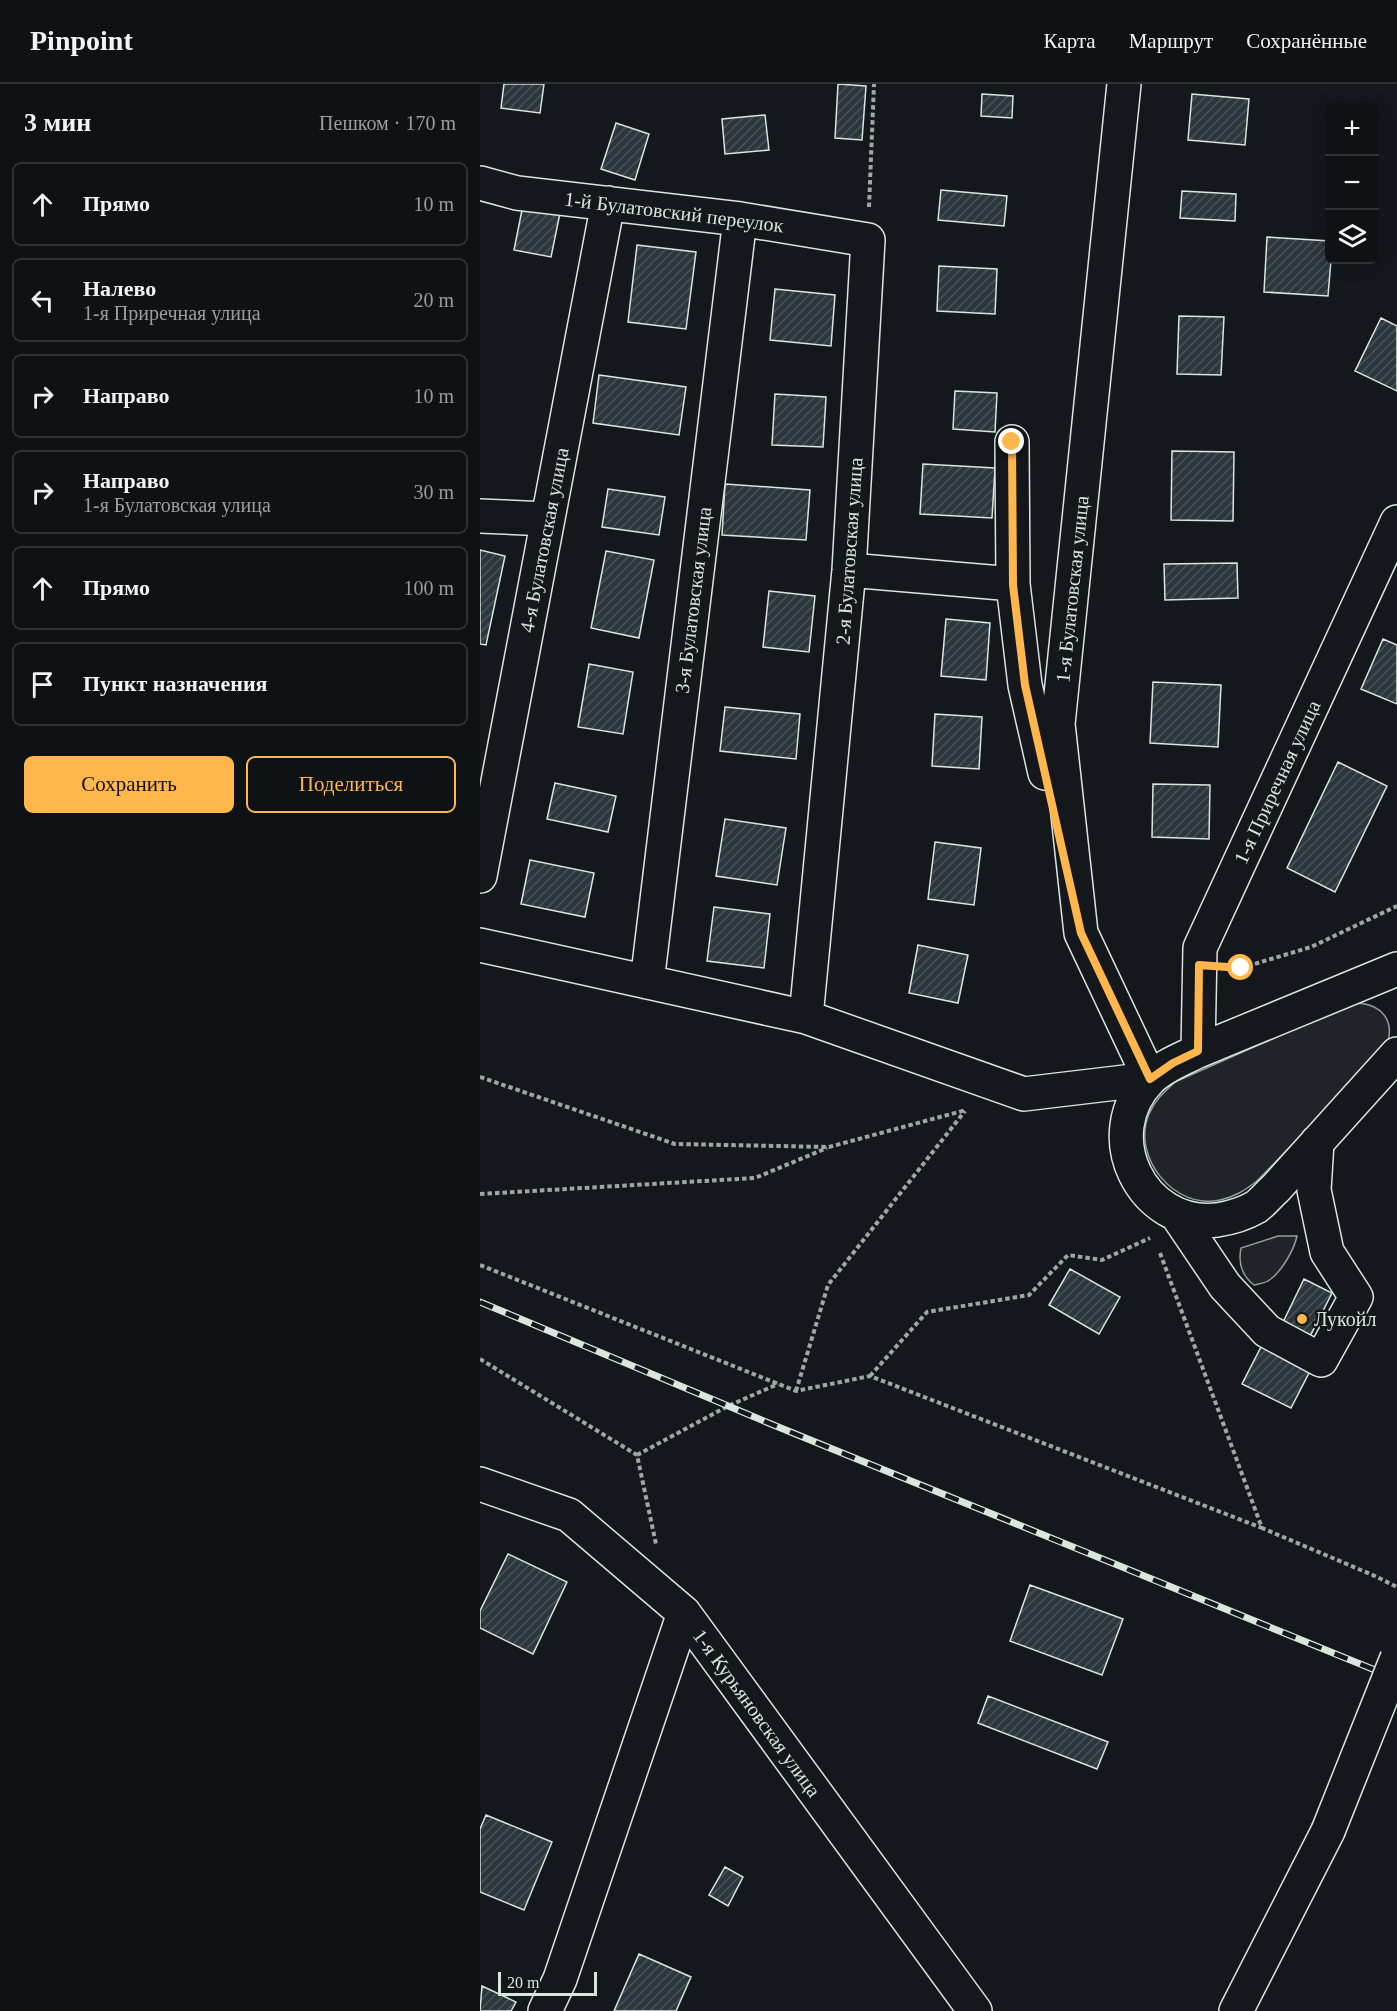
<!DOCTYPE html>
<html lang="ru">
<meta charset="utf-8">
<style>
:root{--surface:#0f1215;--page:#1d2022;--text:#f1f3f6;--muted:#9b9ea0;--line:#2f3234;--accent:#ffb74d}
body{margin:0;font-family:Georgia,serif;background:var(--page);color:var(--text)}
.controls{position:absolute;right:18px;top:18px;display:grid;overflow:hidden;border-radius:9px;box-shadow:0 3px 15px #0003}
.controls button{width:54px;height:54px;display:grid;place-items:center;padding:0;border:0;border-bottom:2px solid var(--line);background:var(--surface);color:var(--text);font:30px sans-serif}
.scale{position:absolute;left:18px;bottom:15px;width:99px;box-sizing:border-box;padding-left:6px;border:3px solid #d8e6dc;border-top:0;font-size:16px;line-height:21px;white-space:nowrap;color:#d8e6dc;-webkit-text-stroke:4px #14181c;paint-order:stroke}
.stop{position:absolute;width:18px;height:18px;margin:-14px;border:4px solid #ffb74d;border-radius:50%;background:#fff}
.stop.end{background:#ffb74d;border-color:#fff;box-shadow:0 2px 6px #0008}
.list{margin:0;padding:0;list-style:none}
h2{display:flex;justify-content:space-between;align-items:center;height:78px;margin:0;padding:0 24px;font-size:26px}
h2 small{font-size:20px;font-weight:400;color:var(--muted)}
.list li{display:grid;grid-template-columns:39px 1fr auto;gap:18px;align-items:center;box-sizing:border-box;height:84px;margin:0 12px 12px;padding:0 12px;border:2px solid var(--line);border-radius:9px}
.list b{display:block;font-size:22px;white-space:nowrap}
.list p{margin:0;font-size:20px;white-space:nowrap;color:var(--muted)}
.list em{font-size:20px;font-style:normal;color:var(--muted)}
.actions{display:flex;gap:12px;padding:18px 24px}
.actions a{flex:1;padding:14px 0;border:2px solid var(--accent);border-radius:9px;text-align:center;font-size:21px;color:var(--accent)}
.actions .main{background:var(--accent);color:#111}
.icon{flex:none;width:33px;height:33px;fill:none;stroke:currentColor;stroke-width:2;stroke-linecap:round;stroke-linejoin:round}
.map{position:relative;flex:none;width:917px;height:1927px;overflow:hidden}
header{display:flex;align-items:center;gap:36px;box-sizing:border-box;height:84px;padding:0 30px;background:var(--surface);border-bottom:2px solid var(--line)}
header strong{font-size:28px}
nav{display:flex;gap:33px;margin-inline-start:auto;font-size:21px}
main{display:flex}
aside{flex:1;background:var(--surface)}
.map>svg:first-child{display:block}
.green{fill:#202428;stroke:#939e99;stroke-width:1.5}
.building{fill:url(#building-hatch);stroke:#d8e6dc;stroke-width:1.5}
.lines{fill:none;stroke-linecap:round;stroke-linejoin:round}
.minor-casing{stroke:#d8e6dc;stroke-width:36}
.major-casing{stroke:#d8e6dc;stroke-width:36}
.path{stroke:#9da8a2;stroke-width:4;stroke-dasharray:4.5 3;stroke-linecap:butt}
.minor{stroke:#14181c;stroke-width:33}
.major{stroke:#14181c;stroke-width:33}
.rail-casing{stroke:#d8e6dc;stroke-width:7}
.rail{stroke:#14181c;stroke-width:4.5;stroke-dasharray:14;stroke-linecap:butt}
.major-bridge-casing{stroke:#d8e6dc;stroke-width:36;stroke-linecap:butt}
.major-bridge{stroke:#14181c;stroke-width:33}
.route{stroke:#ffb74d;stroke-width:8}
.poi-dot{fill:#ffb74d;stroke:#14181c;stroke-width:2}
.labels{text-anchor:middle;stroke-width:4.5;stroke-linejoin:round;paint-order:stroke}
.street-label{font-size:20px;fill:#d8e6dc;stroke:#14181c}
.poi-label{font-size:20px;fill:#d8e6dc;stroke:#14181c;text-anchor:start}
</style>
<header>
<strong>Pinpoint</strong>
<nav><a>Карта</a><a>Маршрут</a><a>Сохранённые</a></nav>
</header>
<main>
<aside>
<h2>3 мин<small>Пешком · 170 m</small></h2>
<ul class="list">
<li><svg class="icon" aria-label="ahead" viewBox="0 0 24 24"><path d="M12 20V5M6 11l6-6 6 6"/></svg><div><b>Прямо</b></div><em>10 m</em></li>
<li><svg class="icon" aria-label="left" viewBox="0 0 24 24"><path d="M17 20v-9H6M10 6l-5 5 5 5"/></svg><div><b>Налево</b><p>1-я Приречная улица</p></div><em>20 m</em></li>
<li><svg class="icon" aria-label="right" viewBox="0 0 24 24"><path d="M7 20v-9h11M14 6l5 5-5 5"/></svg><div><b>Направо</b></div><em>10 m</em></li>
<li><svg class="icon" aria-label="right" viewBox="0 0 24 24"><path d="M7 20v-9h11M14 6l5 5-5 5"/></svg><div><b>Направо</b><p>1-я Булатовская улица</p></div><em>30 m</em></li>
<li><svg class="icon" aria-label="ahead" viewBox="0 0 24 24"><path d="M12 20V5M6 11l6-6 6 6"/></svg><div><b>Прямо</b></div><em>100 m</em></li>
<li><svg class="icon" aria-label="arrive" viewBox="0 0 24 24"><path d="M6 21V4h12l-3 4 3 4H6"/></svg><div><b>Пункт назначения</b></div></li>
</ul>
<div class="actions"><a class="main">Сохранить</a><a>Поделиться</a></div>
</aside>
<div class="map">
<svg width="917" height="1927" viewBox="0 0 917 1927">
<defs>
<pattern id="building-hatch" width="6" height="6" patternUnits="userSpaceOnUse" patternTransform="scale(1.5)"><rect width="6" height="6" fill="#2c363c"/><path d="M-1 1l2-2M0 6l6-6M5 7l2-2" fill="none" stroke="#4a5358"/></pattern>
</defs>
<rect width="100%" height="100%" fill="#14181c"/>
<path class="green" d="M873,919c30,0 44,19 32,46l-128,132c-12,9 -22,16 -37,19 -46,10 -89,-43 -71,-86 6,-14 15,-22 26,-32z
M798,1152h19c-3,14 -16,37 -29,45 -3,2 -10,3 -14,4 -13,-10 -16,-22 -13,-37z"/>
<path class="building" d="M24,0h40l-4,29 -39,-5z
M358,0l28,2 -4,54 -27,-2z
M502,10l31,2 -1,22 -31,-2z
M712,10l57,5 -4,46 -57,-5z
M285,31l4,35 -44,4 -3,-35z
M136,39l33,11 -14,46 -34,-11z
M461,106l66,6 -3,30 -66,-6z
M702,107l54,3 -1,27 -55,-3z
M44,116l37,8 -10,49 -37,-7z
M787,153l63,4 1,19 -3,36 -64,-4z
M157,161l59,7 -10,77 -58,-7z
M459,182l58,3 -2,45 -58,-3z
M295,205l60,6 -4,51 -61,-6z
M699,232l45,1 -3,58 -44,-1z
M901,234l16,8v65l-42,-20z
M119,291l87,12 -7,48 -86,-12z
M475,307l42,2 -2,39 -42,-3z
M295,310l51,3 -3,50 -51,-2z
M692,367l62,1 -1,69 -62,-1z
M443,380l72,4 -3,50 -72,-4z
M245,400l85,6 -4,50 -84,-5z
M128,405l57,8 -6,38 -57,-8z
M0,466l25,6 -19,89 -6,-1z
M126,467l48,9 -15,78 -48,-10z
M757,479l1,35 -73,2 -1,-36z
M289,507l46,5 -6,56 -46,-5z
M466,535l44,4 -4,57 -45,-4z
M903,555l14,6v59l-36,-15z
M109,580l44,8 -10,62 -45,-7z
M673,598l68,3 -3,62 -68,-4z
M245,623l75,7 -4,45 -76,-8z
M455,630l47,3 -3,52 -47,-3z
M858,678l49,24 -52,106 -48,-24z
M75,699l61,13 -8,36 -61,-13z
M673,700l57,1 -1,54 -57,-2z
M245,735l61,9 -9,57 -61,-9z
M455,758l46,6 -7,57 -46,-6z
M50,776l64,13 -9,44 -64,-13z
M234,823l56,7 -6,54 -57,-7z
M438,861l50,10 -10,48 -49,-10z
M590,1185l50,28 -21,37 -50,-29z
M824,1195l28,14 -35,69 14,7 -20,39 -49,-24 20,-39 8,4z
M28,1470l59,28 -34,72 -53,-26v-17z
M550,1501l93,34 -21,56 -92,-34z
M508,1612l120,46 -11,27 -119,-46z
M6,1731l66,27 -28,68 -44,-18v-63z
M245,1783l18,10 -15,29 -19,-11z
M159,1870l52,23 -15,34h-62z
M2,1902l34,16 -5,9h-31z"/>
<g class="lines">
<g class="minor-casing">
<path id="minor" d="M644,0l-66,640 23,209 69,146
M0,99l37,10 223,26 128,21 -19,330 -43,447
M532,358l1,142
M0,432l68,3
M369,486l164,14 12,101 20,88
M0,792l128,-673
M0,861l326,72 218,77 126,-15
M917,885l-199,82c-16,8 -35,15 -48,28 -54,55 -9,149 67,141 13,-2 27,-6 39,-13 7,-5 13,-13 20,-19l121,-134
M167,898l93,-763
M718,967l2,-103 197,-426
M697,1131l48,71 42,45 54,29 35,-63 -29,-45 -13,-62 3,-48
M0,1400l89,31 115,98 291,398
M65,1927l15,-32 124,-366"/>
</g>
<g class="major-casing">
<path id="major" d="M756,1927l92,-180"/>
</g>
<path class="path" d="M389,123l5,-123
M753,884h8l70,-21 86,-41
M0,993l195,67 154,3 137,-37
M0,1110l275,-16 72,-30
M680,1169l102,275 113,48 22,11
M0,1181l316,126 74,-15 392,152
M0,1275l157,96 19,89
M390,1292l57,-64 102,-17 39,-40 34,5 48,-22
M316,1307l32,-106 137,-174
M157,1371l91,-49 50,-22"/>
<use href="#minor" class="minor"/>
<use href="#major" class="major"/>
<g class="rail-casing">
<path id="rail" d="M0,1218l291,122 626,255"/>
</g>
<use href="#rail" class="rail"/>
<g class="major-bridge-casing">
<path id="major-bridge" d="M848,1747l69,-173"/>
</g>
<use href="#major-bridge" class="major-bridge"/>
</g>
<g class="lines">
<path class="route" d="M532,358l1,143 12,100 56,248 69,146 23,-16 25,-12 1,-86 42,3"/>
</g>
<circle class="poi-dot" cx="822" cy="1235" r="6"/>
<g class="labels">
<g class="street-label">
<text transform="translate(194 128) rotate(7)" y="7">1-й Булатовский переулок</text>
<text transform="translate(64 456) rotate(-79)" y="7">4-я Булатовская улица</text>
<text transform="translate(369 467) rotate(-86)" y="7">2-я Булатовская улица</text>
<text transform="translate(592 505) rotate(-84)" y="7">1-я Булатовская улица</text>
<text transform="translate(213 516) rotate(-83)" y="7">3-я Булатовская улица</text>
<text transform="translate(797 698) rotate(-65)" y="7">1-я Приречная улица</text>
<text transform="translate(277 1629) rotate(54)" y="7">1-я Курьяновская улица</text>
</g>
<g class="poi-label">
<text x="834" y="1242">Лукойл</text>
</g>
</g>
</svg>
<div class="controls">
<button>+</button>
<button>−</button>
<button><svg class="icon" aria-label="layers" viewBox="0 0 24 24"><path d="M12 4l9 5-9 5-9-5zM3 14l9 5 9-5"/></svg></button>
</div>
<div class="scale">20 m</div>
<div class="stop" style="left:761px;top:884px"></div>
<div class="stop end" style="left:532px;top:358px"></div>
</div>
</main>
